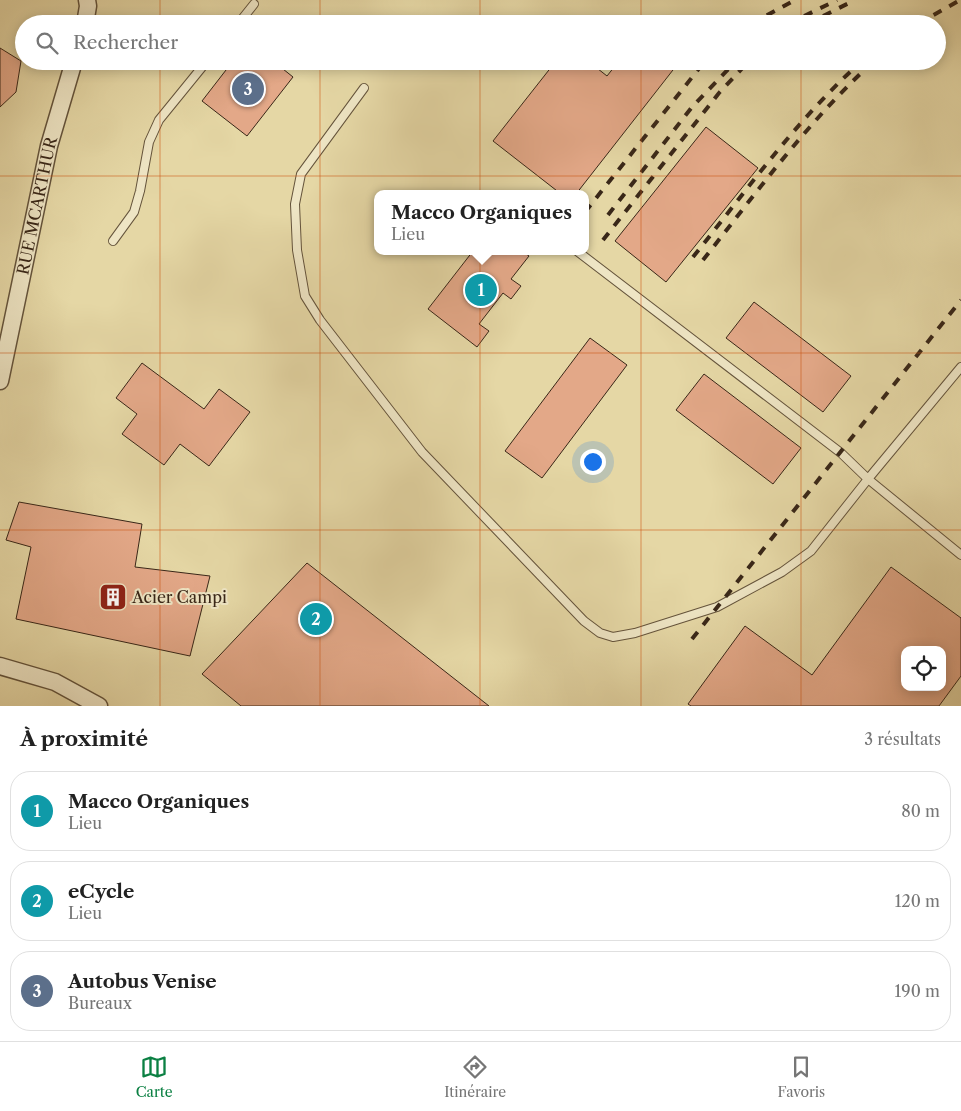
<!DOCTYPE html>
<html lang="fr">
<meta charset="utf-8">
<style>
:root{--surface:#fff;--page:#f6f6f6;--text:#222;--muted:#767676;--line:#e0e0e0;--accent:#0b8043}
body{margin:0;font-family:"Libre Caslon Text",serif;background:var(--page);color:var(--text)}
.controls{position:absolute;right:15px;bottom:15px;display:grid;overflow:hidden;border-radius:10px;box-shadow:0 2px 12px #0003}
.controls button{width:45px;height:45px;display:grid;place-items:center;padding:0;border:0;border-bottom:1px solid var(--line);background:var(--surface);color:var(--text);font:25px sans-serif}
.you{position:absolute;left:592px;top:461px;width:18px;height:18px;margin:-12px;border:4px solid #fff;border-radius:50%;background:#1a73e8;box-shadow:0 0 0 8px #1a73e833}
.badge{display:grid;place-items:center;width:32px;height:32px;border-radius:50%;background:var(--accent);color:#fff;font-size:16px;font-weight:700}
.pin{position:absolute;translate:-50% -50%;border:2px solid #fff;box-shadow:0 1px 5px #0006}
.popup{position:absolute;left:374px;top:190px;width:215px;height:65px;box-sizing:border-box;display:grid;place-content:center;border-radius:10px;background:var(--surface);filter:drop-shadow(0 1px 4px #0005);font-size:16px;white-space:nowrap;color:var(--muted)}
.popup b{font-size:19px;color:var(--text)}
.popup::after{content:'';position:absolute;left:50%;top:100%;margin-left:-10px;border:10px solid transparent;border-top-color:var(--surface)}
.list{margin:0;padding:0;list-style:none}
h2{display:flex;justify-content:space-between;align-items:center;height:65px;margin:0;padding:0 20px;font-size:21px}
h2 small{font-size:16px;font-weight:400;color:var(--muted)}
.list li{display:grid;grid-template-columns:32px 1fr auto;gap:15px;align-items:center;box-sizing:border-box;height:80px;margin:0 10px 10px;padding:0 10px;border:1px solid var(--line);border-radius:20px}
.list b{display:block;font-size:19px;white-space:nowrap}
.list p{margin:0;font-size:16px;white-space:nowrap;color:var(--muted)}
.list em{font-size:16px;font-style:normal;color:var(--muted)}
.icon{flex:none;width:28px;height:28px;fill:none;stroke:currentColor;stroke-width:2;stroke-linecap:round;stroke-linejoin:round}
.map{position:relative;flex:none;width:961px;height:706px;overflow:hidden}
.search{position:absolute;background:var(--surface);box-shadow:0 2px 12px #0003;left:15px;right:15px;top:15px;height:55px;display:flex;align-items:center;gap:12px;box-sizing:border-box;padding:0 18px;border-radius:28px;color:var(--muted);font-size:19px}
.sheet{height:335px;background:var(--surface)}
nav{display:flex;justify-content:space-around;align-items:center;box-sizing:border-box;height:70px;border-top:1px solid var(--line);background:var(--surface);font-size:14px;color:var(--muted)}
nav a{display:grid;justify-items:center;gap:2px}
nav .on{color:var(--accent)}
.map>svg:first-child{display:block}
.building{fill:#e3a888;stroke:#392718;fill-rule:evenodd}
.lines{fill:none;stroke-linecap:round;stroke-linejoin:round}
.service-casing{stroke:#64533b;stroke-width:10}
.minor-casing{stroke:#64533b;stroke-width:19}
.service{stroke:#eee5c4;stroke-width:8}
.minor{stroke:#eee5c4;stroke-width:16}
.rail{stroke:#392718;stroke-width:4;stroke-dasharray:9 9;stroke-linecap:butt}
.grid{fill:none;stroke:#ce520e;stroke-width:1;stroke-opacity:0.55}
.labels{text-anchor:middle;stroke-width:4;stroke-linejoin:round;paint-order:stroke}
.street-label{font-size:16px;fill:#392718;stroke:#eee5c4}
.poi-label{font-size:16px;fill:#392718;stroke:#eee5c4;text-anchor:start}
</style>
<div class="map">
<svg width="961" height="706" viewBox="0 0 961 706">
<rect width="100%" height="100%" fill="#e5d7a5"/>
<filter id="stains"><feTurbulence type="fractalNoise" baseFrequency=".004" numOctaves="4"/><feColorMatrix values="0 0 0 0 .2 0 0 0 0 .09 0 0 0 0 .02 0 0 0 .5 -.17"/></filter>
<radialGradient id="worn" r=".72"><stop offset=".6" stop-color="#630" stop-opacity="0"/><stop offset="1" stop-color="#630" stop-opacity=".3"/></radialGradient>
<path class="building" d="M0,48l21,13 -5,31 -16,15z
M233,61h40l20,16 -46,59 -45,-35z
M556,61h32l19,15 12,-15h61l-104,133h-15l-68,-53z
M706,127l52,41 -92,114 -51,-41z
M473,251h49l7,5 -18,23 10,7 -10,13 -8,-6 -24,31 10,7 -12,16 -49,-38z
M754,302l97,74 -28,36 -97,-74z
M590,338l37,27 -85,113 -37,-27z
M142,363l62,46 15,-20 31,23 -41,54 -29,-22 -16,21 -42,-31 15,-20 -21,-16z
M704,374l97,74 -28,36 -97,-74z
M19,502l123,22 -7,43 75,9 -20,80 -174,-37 15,-72 -25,-7z
M307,563l182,143h-248l-39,-32z
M891,567l70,51v58l-22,30h-248l-3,-2 57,-78 67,49zM905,650h37v37h-37z"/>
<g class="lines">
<g class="service-casing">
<path id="service" d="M238,24l16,-20
M364,88l-63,86 -6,30 2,46 8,46 15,24 102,132 162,169 16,12 13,4 22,-4 82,-26 65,-35 29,-21 57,-72 93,-112
M113,241l21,-29 6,-21 9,-49 10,-22 48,-59
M577,251l264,202 27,26 93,76"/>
</g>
<g class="minor-casing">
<g id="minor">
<path d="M85,24l3,-18 -1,-6"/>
<path id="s1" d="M0,381l49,-235 25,-85"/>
<path d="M0,666l55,16 44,24"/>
</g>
</g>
<use href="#service" class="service"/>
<use href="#minor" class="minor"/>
<path class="rail" d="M751,24l44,-24
M788,24l49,-24
M807,24l48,-24
M918,24l42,-24
M585,212l120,-151
M608,215l84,-108 44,-46
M603,240l116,-147 30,-32
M693,257c54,-67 104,-138 169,-196
M703,260c54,-68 106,-140 171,-199
M692,639l269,-339"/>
</g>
<path class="grid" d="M160,0v24M320,0v24M480,0v24M641,0v24M801,0v24M160,61v645M320,61v645M480,61v645M641,61v645M801,61v645M0,176h961M0,353h961M0,530h961"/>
<defs>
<g id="building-square" transform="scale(1.4375)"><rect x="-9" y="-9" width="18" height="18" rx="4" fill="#8f2418" stroke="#eee5c4"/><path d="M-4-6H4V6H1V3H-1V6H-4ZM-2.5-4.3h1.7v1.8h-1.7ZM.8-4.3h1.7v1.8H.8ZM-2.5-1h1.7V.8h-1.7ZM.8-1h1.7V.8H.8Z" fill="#fff"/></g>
</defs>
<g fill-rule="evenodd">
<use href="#building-square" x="113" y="597"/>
</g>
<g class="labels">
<g class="street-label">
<text dy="6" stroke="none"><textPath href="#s1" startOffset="179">RUE MCARTHUR</textPath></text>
</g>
<g class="poi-label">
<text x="132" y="603">Acier Campi</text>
</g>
</g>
<rect width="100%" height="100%" filter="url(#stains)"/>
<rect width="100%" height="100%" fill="url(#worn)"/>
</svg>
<div class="controls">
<button><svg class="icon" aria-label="locate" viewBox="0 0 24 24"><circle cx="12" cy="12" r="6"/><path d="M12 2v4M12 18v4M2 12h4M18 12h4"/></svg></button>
</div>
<div class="you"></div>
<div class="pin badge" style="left:481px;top:290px;background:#0f9aa8">1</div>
<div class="popup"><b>Macco Organiques</b>Lieu</div>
<div class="pin badge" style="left:316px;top:619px;background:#0f9aa8">2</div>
<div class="pin badge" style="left:248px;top:89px;background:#5c6f8a">3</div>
<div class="search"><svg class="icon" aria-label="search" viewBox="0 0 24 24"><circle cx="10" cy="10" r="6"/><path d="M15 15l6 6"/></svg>Rechercher</div>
</div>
<section class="sheet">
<h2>À proximité<small>3 résultats</small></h2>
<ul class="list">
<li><span class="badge" style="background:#0f9aa8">1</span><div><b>Macco Organiques</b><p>Lieu</p></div><em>80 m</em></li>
<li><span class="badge" style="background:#0f9aa8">2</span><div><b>eCycle</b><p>Lieu</p></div><em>120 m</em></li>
<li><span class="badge" style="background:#5c6f8a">3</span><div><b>Autobus Venise</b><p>Bureaux</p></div><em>190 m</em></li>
</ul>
</section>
<nav>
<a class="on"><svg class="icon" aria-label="map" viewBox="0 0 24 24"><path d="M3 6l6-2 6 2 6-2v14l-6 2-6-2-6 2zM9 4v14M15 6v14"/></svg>Carte</a>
<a><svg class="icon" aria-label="directions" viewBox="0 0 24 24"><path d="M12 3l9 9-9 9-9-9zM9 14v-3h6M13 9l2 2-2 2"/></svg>Itinéraire</a>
<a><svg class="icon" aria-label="saved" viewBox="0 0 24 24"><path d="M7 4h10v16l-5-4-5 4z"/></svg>Favoris</a>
</nav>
